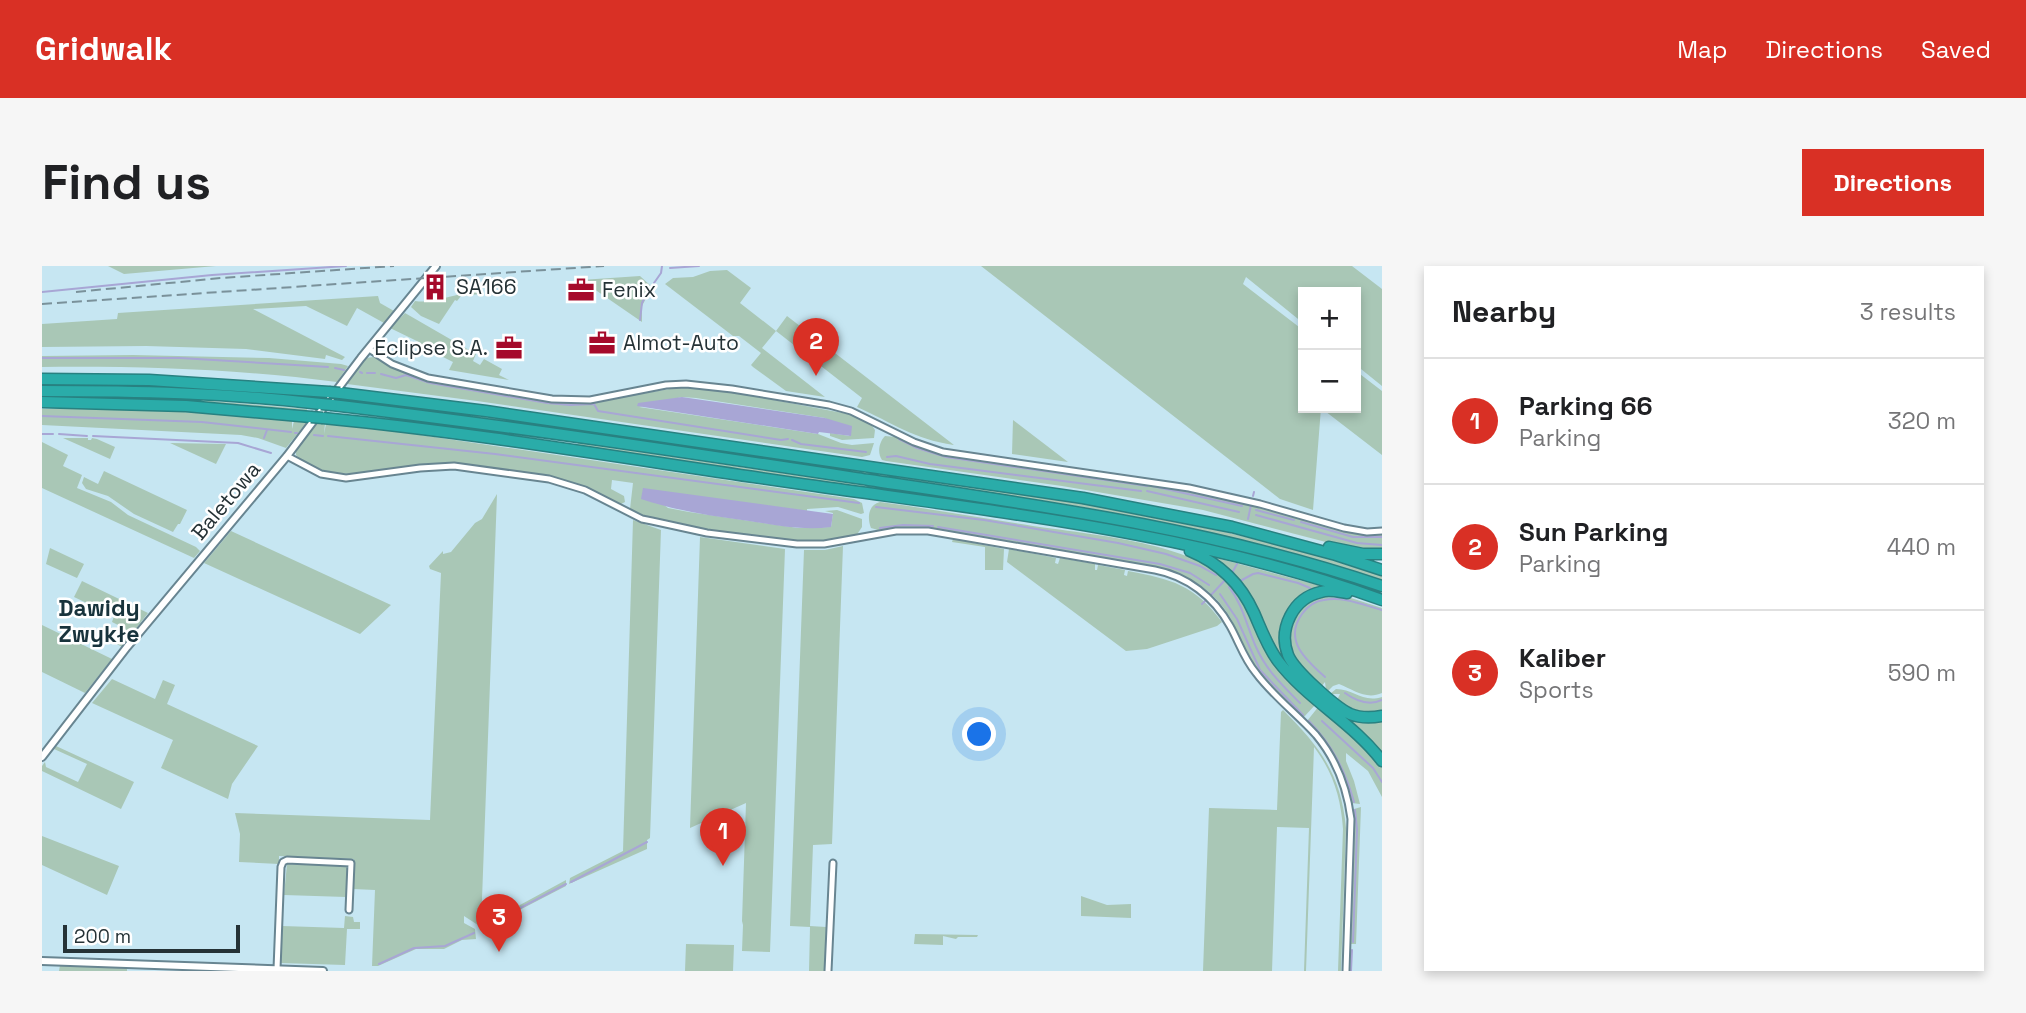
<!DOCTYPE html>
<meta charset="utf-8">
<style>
:root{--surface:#fff;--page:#f6f6f6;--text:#202124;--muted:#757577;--line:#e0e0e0;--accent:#d93025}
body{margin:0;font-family:"Space Grotesk",sans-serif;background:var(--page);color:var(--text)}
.controls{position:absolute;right:21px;top:21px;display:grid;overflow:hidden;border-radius:0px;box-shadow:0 4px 10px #0003}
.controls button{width:63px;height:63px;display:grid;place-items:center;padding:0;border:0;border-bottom:2px solid var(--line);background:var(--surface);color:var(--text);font:35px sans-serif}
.scale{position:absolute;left:21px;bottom:18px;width:177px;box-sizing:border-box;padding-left:7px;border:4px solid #253236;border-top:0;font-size:19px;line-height:24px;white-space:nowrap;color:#253236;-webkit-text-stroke:5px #fff;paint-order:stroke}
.you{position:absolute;left:938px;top:469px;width:24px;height:24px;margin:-18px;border:5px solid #fff;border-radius:50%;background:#1a73e8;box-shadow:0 0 0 10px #1a73e833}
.badge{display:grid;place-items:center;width:46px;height:46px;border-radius:50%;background:var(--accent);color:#fff;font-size:23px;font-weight:700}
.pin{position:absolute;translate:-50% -58px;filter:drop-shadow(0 2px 4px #0008)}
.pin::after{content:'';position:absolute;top:37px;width:24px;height:21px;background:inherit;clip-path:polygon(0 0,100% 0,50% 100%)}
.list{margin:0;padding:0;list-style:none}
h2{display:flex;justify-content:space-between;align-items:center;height:91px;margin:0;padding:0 28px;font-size:30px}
h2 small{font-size:23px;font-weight:400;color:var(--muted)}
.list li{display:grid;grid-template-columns:46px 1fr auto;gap:21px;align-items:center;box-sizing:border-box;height:126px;padding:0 28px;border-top:2px solid var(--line)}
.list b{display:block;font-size:26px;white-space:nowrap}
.list p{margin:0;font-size:23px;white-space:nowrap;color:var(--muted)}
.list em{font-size:23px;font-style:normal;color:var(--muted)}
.map{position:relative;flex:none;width:1340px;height:705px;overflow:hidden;border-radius:0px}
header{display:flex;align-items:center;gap:42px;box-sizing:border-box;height:98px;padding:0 35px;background:var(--accent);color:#fff}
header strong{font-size:33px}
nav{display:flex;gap:38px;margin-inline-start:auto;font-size:24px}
.intro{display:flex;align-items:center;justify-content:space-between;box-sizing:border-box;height:168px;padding:0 42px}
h1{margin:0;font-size:49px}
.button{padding:18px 32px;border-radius:0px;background:var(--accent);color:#fff;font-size:24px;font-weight:700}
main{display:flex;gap:42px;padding:0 42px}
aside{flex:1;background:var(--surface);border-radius:0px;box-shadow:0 4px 10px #0003}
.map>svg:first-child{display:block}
.green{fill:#a9c7b6}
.water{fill:#a8a6d5}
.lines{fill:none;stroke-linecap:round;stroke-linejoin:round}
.stream{stroke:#a8a6d5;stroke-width:2}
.minor-casing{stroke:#688591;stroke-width:9}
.tertiary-casing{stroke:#688591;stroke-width:10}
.motorway-casing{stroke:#288181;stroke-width:13}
.minor{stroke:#fff;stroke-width:5}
.tertiary{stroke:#fff;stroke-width:6}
.motorway{stroke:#2aaca9;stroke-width:10}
.rail{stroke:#7a919a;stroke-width:2;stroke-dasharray:10 5;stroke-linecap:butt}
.motorway-bridge-casing{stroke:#288181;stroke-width:13;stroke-linecap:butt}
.motorway-bridge{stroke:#2aaca9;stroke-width:10}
.labels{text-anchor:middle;stroke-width:5;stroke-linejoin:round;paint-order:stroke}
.poi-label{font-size:21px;fill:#253236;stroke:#fff;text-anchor:start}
.street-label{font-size:21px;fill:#253236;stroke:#fff}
.neighbourhood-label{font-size:23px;font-weight:bold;fill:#18333c;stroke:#fff}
</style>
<header>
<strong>Gridwalk</strong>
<nav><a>Map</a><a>Directions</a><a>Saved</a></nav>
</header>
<div class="intro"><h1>Find us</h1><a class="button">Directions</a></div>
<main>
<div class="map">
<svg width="1340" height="705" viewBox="0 0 1340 705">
<rect width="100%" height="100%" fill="#c6e6f2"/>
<path class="green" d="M66,0h108l-92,8z
M939,0h371l30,23v97l-26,-21v-73h-53v31l-57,-46 -3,7 60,46v78h53v-37l26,20v64l-61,-47 -8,102 -33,-11z
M685,4l24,18 -11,15 36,28 -14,17 63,49 -39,-6 -33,-24 -2,-2 10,-12 -22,-17h-6l-68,-52 8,-6 20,-1 17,-6z
M598,10l12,11 -10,19v16l-61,-42z
M433,26l5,2 -19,2 -4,5 -2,-1 -16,24 -18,-8 -10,-9 4,-6c21,3 39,-8 60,-9z
M336,30l2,7 14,8 -10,12 -27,-15 -10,18 -41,-20 -53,3 92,48 -3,3 -16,-5 -1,4 -79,-10 -100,-3 -104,1v-23l75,-5 1,-6z
M363,47l71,41 -3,7 7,4 4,-6 18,10 -3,6 10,5 -60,-10 4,-8 -32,-16v-3l-31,-15z
M745,50l167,129c-41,-6 -61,-22 -97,-38l5,-9 -86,-67z
M91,89l136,3 72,6 7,2 -11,16c-98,-13 -197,-16 -295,-15v-11z
M331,91l44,20 18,5 115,20 33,2 98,-17 34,2 133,25 22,9 5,7 -1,8 -32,2 -12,-4v-3l20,3 -25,-18 -129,-20 -14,-1 -43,10 179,27 23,9 11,2 22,-2 -4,12 -8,2 -385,-56 -130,-17 19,-26z
M0,117l110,1 165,12v3l-275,-13z
M0,130l158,4 107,9 -1,4 -264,-14z
M303,132l280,38 459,68 141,28 74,18 83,26v6c-98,-31 -198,-56 -299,-75l-738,-105z
M43,142c69,2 138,5 207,13v8l2,-8 13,1 -21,26 -28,-10 -17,-3 -199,-10v-16z
M971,154l55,42 -56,-8z
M274,157l9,1 -1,10 2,-10 68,7 460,68 8,4 2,10 -3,1 -23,-7 -31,2v2l-164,-22 25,19 21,4 109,16 33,-1 2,-14 -8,-2 12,-1 25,9v8l-6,9 -40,5h-16c-47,-5 -131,-9 -170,-32l3,-26 -21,-3 -1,9 13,7 1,6 -4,2 -46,-21 -26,-8 -90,-12h-27l-82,11c-17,-1 -42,-4 -54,-19v-4z
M843,170l11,1 15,7 38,12 229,32 78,17 99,29 27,1v15l-33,-2 -146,-38 -141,-24 -176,-25 -4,-1c-5,-7 -3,-18 3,-24z
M21,172h25v2h3l1,-2 5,1 18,8 -5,12z
M0,176l26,13 -5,11 19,9 -5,13 34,14 17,13 68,32 4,4 -6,7 -152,-70z
M128,177l56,1 -10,20z
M536,177l532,79 160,36 73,21 -1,4 -307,-69 -458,-68z
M62,205l83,39 -7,14h-2l-5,8 -39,-18 -26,-18 -22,-7 -4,-6 2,-6 14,7z
M455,228l-16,432 85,-46v6l-85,44v-3l-17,-11v7l11,6 1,10 -14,1 -18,9h-28l-38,17h-6l3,-76 -22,-1 1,-30 -75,-3v8l-40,-2 1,-28 -5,-21 195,7 11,-247 -11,-4 -1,-3 14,-15v3l8,-2 24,-29 7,-4z
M838,236c51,7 102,16 153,24 54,8 154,16 193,53 15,14 20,33 31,49 19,26 40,51 59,76l-13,14c-17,-17 -39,-34 -51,-55 -8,-14 -13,-30 -21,-44 -16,-29 -45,-46 -77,-53l-215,-37 -28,-1 -33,2 -7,-2c-4,-10 -3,-23 9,-26z
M591,254l28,10 -11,308 -3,2v9l-78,35 1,-6 53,-27z
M189,265l160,74 -31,29 -156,-71z
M658,271l85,12 -15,403 -28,-1 1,-26 -1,-4 4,-118 -56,25z
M911,273l51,10 -1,21h-18v-23l-33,-5z
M801,280l-11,298 -19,1 -3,81 16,1 -1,44h-16l1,-44 -20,-1 14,-376h21z
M8,282l34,16 -7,14 -31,-14z
M967,283l47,9 -1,5 3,1 2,-6 35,6v6h2l1,-5 27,5 -1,5 3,1 1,-5c43,8 67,14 94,51l-5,4 -70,23 -21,2 -119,-89z
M1171,291l112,30c-9,2 -19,4 -26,10 -13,11 -24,34 -17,51 4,10 12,19 17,29l-1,1 -23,-28 -24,-53 -8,-12z
M40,315l66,32 -26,34 -12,-7v-2l7,4 9,-13 -14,-7 2,-6 -40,-19z
M1278,331l31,1 31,10v85c-16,7 -28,-3 -43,-9l-6,2 -5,5 -2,-1 -1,-8 -4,5c-6,-5 -12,-9 -17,-15 -24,-27 -19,-61 16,-75z
M0,359l70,34 -27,34 -43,-21z
M70,413l43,20 8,-19 12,5 -8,19 91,42 -26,38 -4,15 -67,-31 12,-28 -81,-37z
M1294,423c18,0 26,14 46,8v16c-18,2 -31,-1 -45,-13l3,-6h-10z
M1277,440l58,53 5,8v30l-14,-26 -22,-18v8l8,20 6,23 -9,-1c-9,-34 -21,-53 -44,-79v-3z
M1241,444c37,37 58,64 63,118l-5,143h-3l5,-142c-2,-31 -10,-57 -29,-82l-8,224h-2l5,-143 -32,-1 -5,144h-69l6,-163 68,2 4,-98z
M1308,452l14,5 18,-1v32l-33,-32z
M14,480l78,36 -13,27 -79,-38v-5l3,-4 1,5 32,15 9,-18 -33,-15z
M1319,541l-5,137h-5l2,-132 1,-3z
M0,570l77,30 -12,29 -65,-30z
M245,598l59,2 1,2 -1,29 -62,-2z
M1039,630l26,9 24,-1v14l-50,-2z
M303,650l8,1 1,5h6v7h-13l-2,36 -65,-2 2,-37 62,2z
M873,668l63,1 -1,2h-19l-2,2 -13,-3v9l-29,-1z
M644,678l48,1 -1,26h-48z
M18,699l67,3v3h-68z"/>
<path class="water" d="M640,131l143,21 27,8 -1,10 -32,-4 -1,2 -181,-28 1,-3z
M601,222l190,26 -2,13c-28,4 -55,-2 -82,-6 -37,-5 -72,-10 -108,-22z"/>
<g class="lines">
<path class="stream" d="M628,2l29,-2
M612,17l7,-10 1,-7
M0,26l170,-17 134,-9
M598,54l2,-17 8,-16
M0,92h138l148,9
M293,102l9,2
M318,106l2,1
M325,107h8
M339,108l15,4 10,-3 24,8 117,20 23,2 24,-1 4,7 183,29 7,-1
M0,150l160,6 89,10
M253,167h2
M0,168h11
M17,168l28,2
M272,169l9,1
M51,170l145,7 33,10
M286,170l167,18 364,49
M222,172l3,-8
M857,173l18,9 29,9 201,29
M750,174l9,4 65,8
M845,191l9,-1 34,8 211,27
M1110,220l90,20
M1105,225l92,21
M1211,230l1,-4
M834,241l108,13 134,23 48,11 34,12 16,9
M1214,244l38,10
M1214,249l101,28 25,2
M1206,253l3,-14
M1259,256l52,15h29
M896,261l222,37 30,9 19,12
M838,262l23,-3 30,1
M1190,307l5,-9
M1200,314l11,-6 5,-1 40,10 12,5
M1187,321c14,18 18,40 27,60 10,23 27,39 44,56
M1178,328l17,25 23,51 43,45
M1169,329l15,-16
M1160,338l3,-3
M1283,411c-19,-17 -42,-37 -23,-63 5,-7 13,-13 22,-14 20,-4 39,5 58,10
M1303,427c11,8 24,13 37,7
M1267,455c23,24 36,49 45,81
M1280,455l51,47 9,14
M529,616l76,-40
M440,662l84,-44
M1311,676l4,-113 -2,-19
M337,698l35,-16 31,-2 29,-13
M1309,705l1,-21"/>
<g class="minor-casing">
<path id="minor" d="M327,83l23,15 36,14 124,21 38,1 76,-15 20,-1 46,5 97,16 22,6 63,31 29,10 246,36 71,16 84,24 23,4 15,-1
M245,190l34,18 25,4 74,-10 34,-2 95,13 36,11 57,29 10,2 55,12 90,11h27l72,-13h32l227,39c32,6 59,27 75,56 9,16 14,33 26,47 17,23 41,41 60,62 20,24 31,53 35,84l-5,152
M235,703l4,-102 2,-5 4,-2 64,3 -2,47
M786,705l5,-108"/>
</g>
<g class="tertiary-casing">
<path id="tertiary" d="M0,491l85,-110 160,-191 74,-98 75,-92
M0,695l281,10"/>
</g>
<g class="motorway-casing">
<path id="motorway" d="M0,113l107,1 180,12
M0,125c93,0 186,2 279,13
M298,127l146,18 597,87 149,29 104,28 46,15
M0,136l144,4 125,11
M290,139c180,21 358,48 537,75 175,26 344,49 513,106
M281,152c165,16 329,45 493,68 190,27 385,48 566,114
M1287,281l34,7h19
M1148,285c29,12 51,33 64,62 7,16 13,33 24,48 29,38 75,62 104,100
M1305,327c-8,-1 -18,-4 -26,-1 -28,6 -43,37 -33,63 6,15 47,52 62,59 10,4 21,4 32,2"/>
</g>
<use href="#minor" class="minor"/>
<use href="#tertiary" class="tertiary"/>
<use href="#motorway" class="motorway"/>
<path class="rail" d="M34,26l145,-14 173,-12
M0,38l562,-38"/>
<g class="motorway-bridge-casing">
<path id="motorway-bridge" d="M287,126l11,1
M279,138l11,1
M269,151l12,1"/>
</g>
<use href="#motorway-bridge" class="motorway-bridge"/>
</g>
<defs>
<g id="building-bare" transform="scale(2.1)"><path d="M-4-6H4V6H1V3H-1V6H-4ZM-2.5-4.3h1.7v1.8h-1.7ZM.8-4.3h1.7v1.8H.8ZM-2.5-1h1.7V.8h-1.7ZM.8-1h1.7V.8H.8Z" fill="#a50a2b" stroke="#fff" stroke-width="2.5" paint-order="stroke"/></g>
<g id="office-bare" transform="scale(2.1)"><path d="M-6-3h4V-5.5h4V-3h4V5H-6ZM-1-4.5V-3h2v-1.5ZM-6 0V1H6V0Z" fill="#a50a2b" stroke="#fff" stroke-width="2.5" paint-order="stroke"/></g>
</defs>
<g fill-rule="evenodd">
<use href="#building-bare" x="393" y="21"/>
<use href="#office-bare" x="539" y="24"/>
<use href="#office-bare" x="560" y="77"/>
<use href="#office-bare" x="467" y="82"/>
</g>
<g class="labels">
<g class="poi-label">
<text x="414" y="28">SA166</text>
<text x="560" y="31">Fenix</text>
<text x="581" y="84">Almot-Auto</text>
<text x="446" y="89" text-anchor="end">Eclipse S.A.</text>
</g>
<g class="street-label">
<text transform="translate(184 235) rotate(-50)" y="7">Baletowa</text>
</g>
<g class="neighbourhood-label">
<text x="57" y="350">Dawidy<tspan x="57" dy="26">Zwykłe</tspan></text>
</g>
</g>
</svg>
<div class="controls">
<button>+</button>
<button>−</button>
</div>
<div class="scale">200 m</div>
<div class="you"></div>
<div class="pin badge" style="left:681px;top:600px">1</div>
<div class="pin badge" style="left:774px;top:110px">2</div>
<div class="pin badge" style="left:457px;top:686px">3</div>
</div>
<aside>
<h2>Nearby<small>3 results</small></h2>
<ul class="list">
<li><span class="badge">1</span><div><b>Parking 66</b><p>Parking</p></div><em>320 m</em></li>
<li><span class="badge">2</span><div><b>Sun Parking</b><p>Parking</p></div><em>440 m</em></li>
<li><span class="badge">3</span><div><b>Kaliber</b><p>Sports</p></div><em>590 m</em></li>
</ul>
</aside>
</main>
